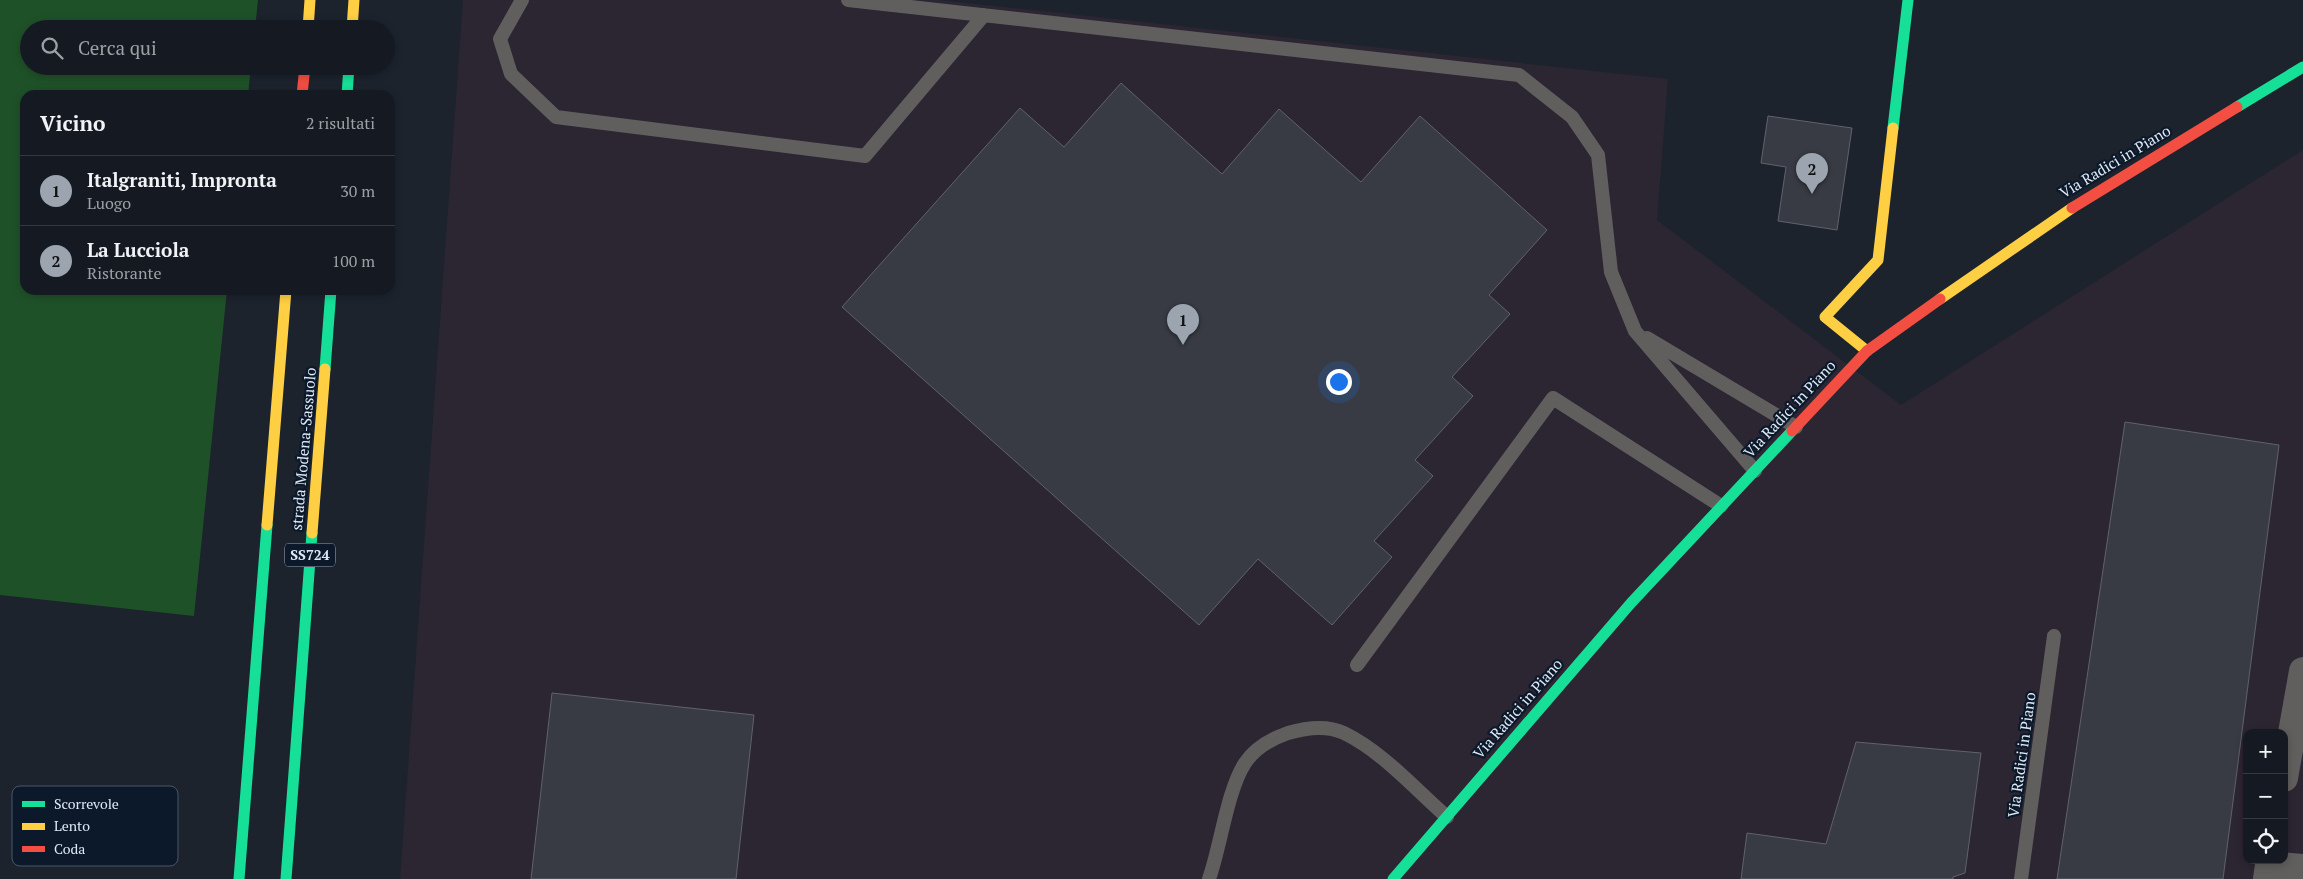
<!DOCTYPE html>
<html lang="it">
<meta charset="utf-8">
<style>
:root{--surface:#151a22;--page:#22272f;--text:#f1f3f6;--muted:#9da1a5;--line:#343840;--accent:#9ba4af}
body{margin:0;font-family:"PT Serif",serif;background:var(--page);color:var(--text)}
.controls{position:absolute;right:15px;bottom:15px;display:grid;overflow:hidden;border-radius:10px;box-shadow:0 2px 8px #0003}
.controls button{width:45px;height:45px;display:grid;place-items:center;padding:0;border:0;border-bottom:1px solid var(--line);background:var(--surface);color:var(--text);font:25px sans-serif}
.you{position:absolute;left:1338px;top:381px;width:18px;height:18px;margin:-12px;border:4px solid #fff;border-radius:50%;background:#1a73e8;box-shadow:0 0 0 8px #1a73e833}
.badge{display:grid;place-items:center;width:32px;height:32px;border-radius:50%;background:var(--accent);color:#111;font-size:16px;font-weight:700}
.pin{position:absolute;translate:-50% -41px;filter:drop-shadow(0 1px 2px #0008)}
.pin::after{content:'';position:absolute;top:26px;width:18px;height:15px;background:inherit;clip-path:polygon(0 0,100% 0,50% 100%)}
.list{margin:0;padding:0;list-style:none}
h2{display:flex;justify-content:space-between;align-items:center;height:65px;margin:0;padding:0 20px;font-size:21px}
h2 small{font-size:16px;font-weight:400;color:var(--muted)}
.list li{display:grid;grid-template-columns:32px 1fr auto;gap:15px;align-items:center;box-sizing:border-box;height:70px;padding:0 20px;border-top:1px solid var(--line)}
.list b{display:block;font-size:19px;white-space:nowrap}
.list p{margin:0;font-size:16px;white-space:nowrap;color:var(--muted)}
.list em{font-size:16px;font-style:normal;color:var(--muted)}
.icon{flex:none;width:28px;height:28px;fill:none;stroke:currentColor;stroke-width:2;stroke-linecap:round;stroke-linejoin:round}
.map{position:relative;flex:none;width:2303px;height:879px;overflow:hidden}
.search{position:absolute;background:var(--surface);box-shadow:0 2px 8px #0003;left:20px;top:20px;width:375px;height:55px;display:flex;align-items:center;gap:12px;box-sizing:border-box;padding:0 18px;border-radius:28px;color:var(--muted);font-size:19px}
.panel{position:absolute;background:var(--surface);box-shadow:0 2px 8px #0003;left:20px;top:90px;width:375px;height:205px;border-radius:15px}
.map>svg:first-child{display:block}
.industrial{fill:#2c2532;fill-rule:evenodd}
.green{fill:#1f5128}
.building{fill:#393b44;stroke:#60626c}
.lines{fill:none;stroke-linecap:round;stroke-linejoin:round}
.lane{stroke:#615f5e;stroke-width:14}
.street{stroke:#615f5e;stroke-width:28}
.fast{stroke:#16e098;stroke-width:11}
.slow{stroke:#ffcf43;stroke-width:11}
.jam{stroke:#f24e42;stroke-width:11}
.labels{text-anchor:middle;stroke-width:4.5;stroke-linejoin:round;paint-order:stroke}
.shield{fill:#0b192b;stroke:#9fabb8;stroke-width:1}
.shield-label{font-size:14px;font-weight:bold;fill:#dfe9f5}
.street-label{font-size:15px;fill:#dfe9f5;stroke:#0b192b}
.key{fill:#0b192b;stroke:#4b5768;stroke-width:1}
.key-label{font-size:14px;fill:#dfe9f5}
</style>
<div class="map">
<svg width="2303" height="879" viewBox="0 0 2303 879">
<rect width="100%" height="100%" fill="#1c232d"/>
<path class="industrial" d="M463,0h476l729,79 -11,141 244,185 402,-255v729h-1903zM2247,733h37v127h-37z"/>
<path class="green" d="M0,0h258l-3,29h-226v37h222l-3,29h-223v195h202l-33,326 -194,-21z"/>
<path class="building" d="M1121,83l101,91 57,-65 82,73 59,-66 127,114 -58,65 21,19 -58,63 21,19 -58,64 18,16 -59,65 18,16 -60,68 -74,-66 -59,66 -357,-318 178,-199 44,39z
M1768,116l84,12 -15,102 -59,-9 8,-54 -25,-4z
M2125,422l154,23 -56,434h-166z
M552,693l202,22 -18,164h-205z
M1856,742l125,11 -16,120 -12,4v2h-212l6,-46 79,11z"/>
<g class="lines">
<path class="lane" d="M522,0l-22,39 11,35 45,43 309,39 119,-141
M848,0l671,75 53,42 26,38 13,117 24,59 120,140
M1647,338l149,89
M1357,665l196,-267 168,108
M1209,879c12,-34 18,-88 36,-116 10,-15 26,-24 43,-30 17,-5 39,-8 56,0 39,19 71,56 103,84
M2021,879l33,-243"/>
<path class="street" d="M2284,778l19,-107
M2267,879l2,-14 34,3"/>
<path class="fast" d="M347,95l2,-29
M2237,107l66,-40
M1893,128l15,-128
M325,369l6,-79
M239,879l28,-354
M286,879l26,-346
M1393,879l238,-276 161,-172"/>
<path class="slow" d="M308,29l2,-29
M352,29l2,-29
M1940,299l132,-91
M1867,351l-42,-34 53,-57 15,-132
M267,525l19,-235
M312,533l13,-164"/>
<path class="jam" d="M302,95l3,-29
M2072,208l165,-101
M1792,431l75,-80 73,-52"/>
</g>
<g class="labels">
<rect class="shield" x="285" y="543.5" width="50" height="23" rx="4"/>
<g class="shield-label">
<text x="310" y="560">SS724</text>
</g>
<g class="street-label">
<text transform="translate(2115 162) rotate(-31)" y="5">Via Radici in Piano</text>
<text transform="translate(1790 409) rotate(-47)" y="5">Via Radici in Piano</text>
<text transform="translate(304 449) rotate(-85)" y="5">strada Modena-Sassuolo</text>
<text transform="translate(1518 709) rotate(-49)" y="5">Via Radici in Piano</text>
<text transform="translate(2022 755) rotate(-82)" y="5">Via Radici in Piano</text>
</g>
</g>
<rect x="12" y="786" width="166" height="80" rx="8" class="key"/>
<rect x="22" y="801" width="23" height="6" fill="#16e098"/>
<rect x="22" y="823" width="23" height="7" fill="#ffcf43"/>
<rect x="22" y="846" width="23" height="6" fill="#f24e42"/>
<g class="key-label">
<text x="54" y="809">Scorrevole</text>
<text x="54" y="831">Lento</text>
<text x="54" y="854">Coda</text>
</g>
</svg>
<div class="controls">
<button>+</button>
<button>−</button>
<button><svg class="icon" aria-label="locate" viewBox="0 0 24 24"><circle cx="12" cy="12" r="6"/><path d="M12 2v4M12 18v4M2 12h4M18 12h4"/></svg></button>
</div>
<div class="you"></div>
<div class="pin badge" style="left:1183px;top:345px">1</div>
<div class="pin badge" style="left:1812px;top:194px">2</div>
<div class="search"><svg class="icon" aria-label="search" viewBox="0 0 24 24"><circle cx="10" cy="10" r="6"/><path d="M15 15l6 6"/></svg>Cerca qui</div>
<section class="panel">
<h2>Vicino<small>2 risultati</small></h2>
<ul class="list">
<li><span class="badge">1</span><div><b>Italgraniti, Impronta</b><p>Luogo</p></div><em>30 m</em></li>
<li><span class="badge">2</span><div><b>La Lucciola</b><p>Ristorante</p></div><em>100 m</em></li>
</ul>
</section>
</div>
